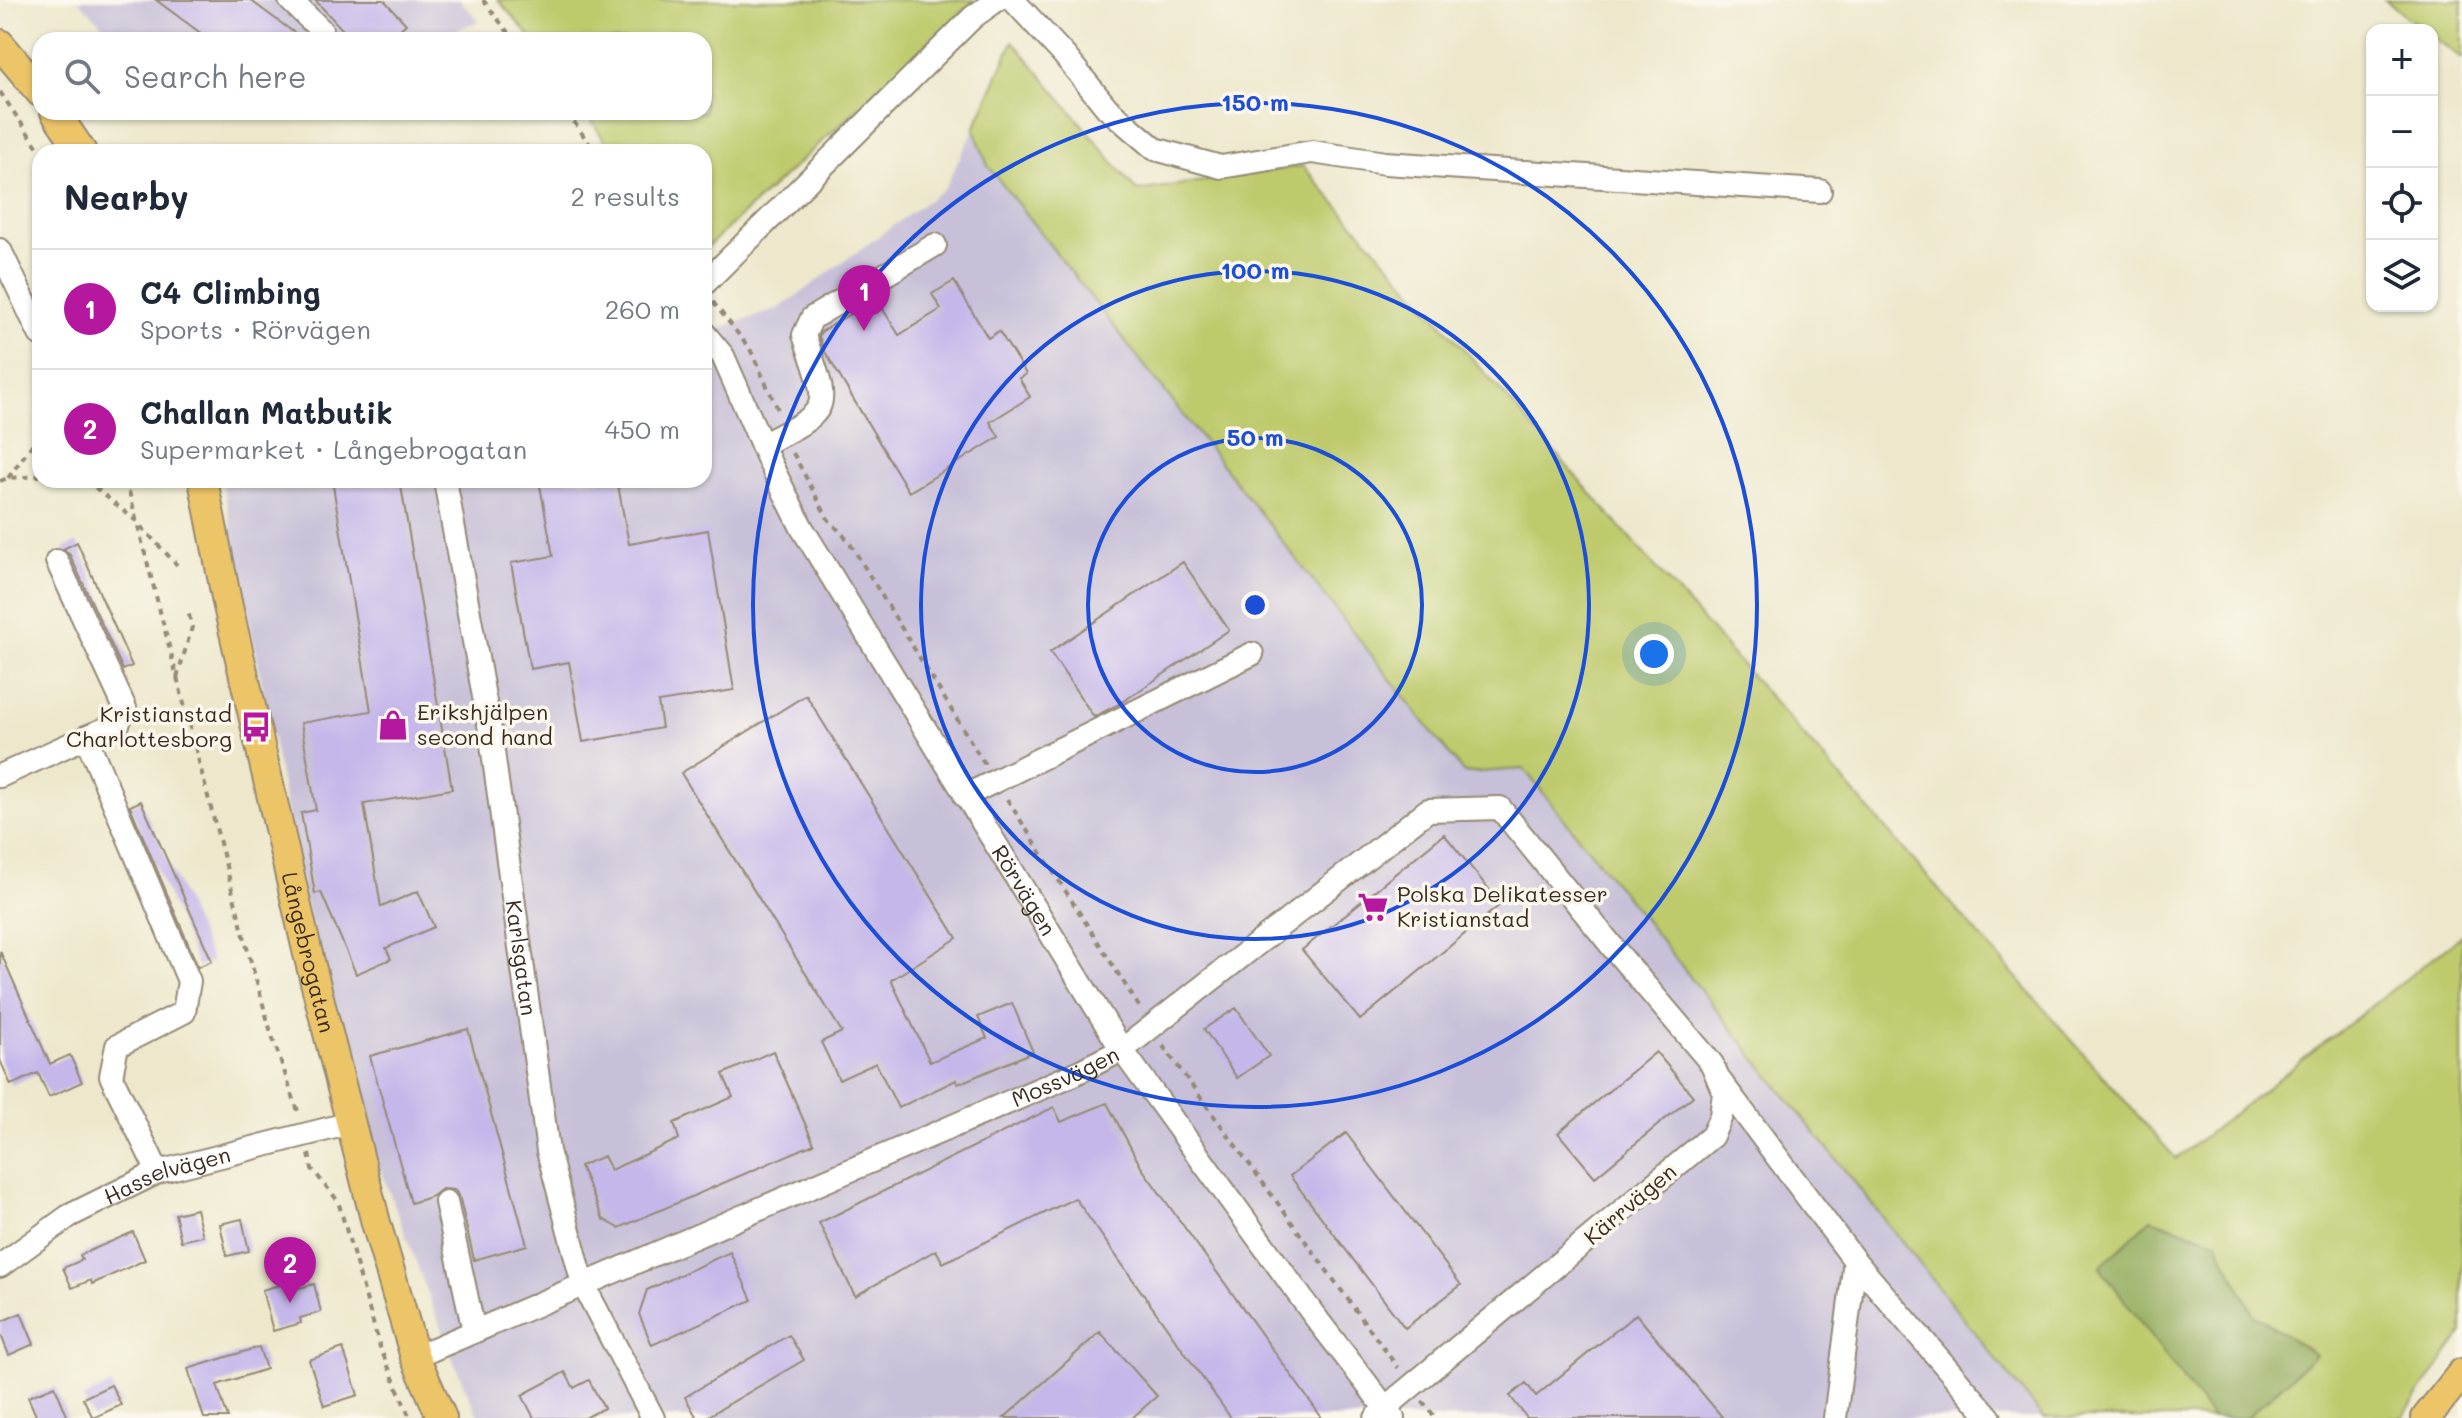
<!DOCTYPE html>
<meta charset="utf-8">
<style>
:root{--surface:#fff;--page:#f6f6f7;--text:#1f2937;--muted:#747a83;--line:#e0e1e3;--accent:#b5179e}
body{margin:0;font-family:Mali,sans-serif;background:var(--page);color:var(--text)}
.controls{position:absolute;right:24px;top:24px;display:grid;overflow:hidden;border-radius:16px;box-shadow:0 2px 6px #0004}
.controls button{width:72px;height:72px;display:grid;place-items:center;padding:0;border:0;border-bottom:2px solid var(--line);background:var(--surface);color:var(--text);font:40px sans-serif}
.you{position:absolute;left:1654px;top:654px;width:28px;height:28px;margin:-20px;border:6px solid #fff;border-radius:50%;background:#1a73e8;box-shadow:0 0 0 12px #1a73e833}
.badge{display:grid;place-items:center;width:52px;height:52px;border-radius:50%;background:var(--accent);color:#fff;font-size:26px;font-weight:700}
.pin{position:absolute;translate:-50% -66px;filter:drop-shadow(0 2px 4px #0008)}
.pin::after{content:'';position:absolute;top:42px;width:28px;height:24px;background:inherit;clip-path:polygon(0 0,100% 0,50% 100%)}
.list{margin:0;padding:0;list-style:none}
h2{display:flex;justify-content:space-between;align-items:center;height:104px;margin:0;padding:0 32px;font-size:34px}
h2 small{font-size:26px;font-weight:400;color:var(--muted)}
.list li{display:grid;grid-template-columns:52px 1fr auto;gap:24px;align-items:center;box-sizing:border-box;height:120px;padding:0 32px;border-top:2px solid var(--line)}
.list b{display:block;font-size:30px;white-space:nowrap}
.list p{margin:0;font-size:26px;white-space:nowrap;color:var(--muted)}
.list em{font-size:26px;font-style:normal;color:var(--muted)}
.icon{flex:none;width:44px;height:44px;fill:none;stroke:currentColor;stroke-width:2;stroke-linecap:round;stroke-linejoin:round}
.map{position:relative;flex:none;width:2462px;height:1418px;overflow:hidden}
.search{position:absolute;background:var(--surface);box-shadow:0 2px 6px #0004;left:32px;top:32px;width:680px;height:88px;display:flex;align-items:center;gap:20px;box-sizing:border-box;padding:0 28px;border-radius:24px;color:var(--muted);font-size:30px}
.panel{position:absolute;background:var(--surface);box-shadow:0 2px 6px #0004;left:32px;top:144px;width:680px;height:344px;border-radius:24px}
.map>svg:first-child{display:block}
.industrial{fill:#c8c0d8}
.green{fill:#beca6c;stroke:#7c7a45;stroke-width:2}
.forest{fill:#96ae60;stroke:#686c3f;stroke-width:2}
.building{fill:#c5b7ea}
.lines{fill:none;stroke-linecap:round;stroke-linejoin:round}
.minor-casing{stroke:#948975;stroke-width:26}
.major-casing{stroke:#948975;stroke-width:32}
.path{stroke:#948975;stroke-width:4;stroke-dasharray:6 6;stroke-linecap:butt}
.minor{stroke:#fff;stroke-width:22}
.major{stroke:#edc569;stroke-width:28}
.ring{fill:none;stroke:#1d4ed8;stroke-width:4}
.labels{text-anchor:middle;stroke-width:7;stroke-linejoin:round;paint-order:stroke}
.poi-label{font-size:22px;fill:#3b2a1e;stroke:#fbf7ec;text-anchor:start}
.street-label{font-size:22px;fill:#3b2a1e;stroke:#fbf7ec}
.centre{fill:#1d4ed8;stroke:#fbf7ec;stroke-width:4}
.ring-label{font-size:24px;text-anchor:middle;font-weight:bold;fill:#1d4ed8;stroke:#fbf7ec;stroke-width:7;stroke-linejoin:round;paint-order:stroke}
</style>
<div class="map">
<svg width="2462" height="1418" viewBox="0 0 2462 1418">
<rect width="100%" height="100%" fill="#fbf7ec"/>
<filter id="ink" filterUnits="userSpaceOnUse"><feTurbulence type="fractalNoise" baseFrequency=".0125" numOctaves="2"/><feDisplacementMap in="SourceGraphic" scale="16" xChannelSelector="R" yChannelSelector="G"/><feConvolveMatrix kernelMatrix="1 2 1 2 8 2 1 2 1" color-interpolation-filters="sRGB"/></filter>
<filter id="wash" filterUnits="userSpaceOnUse"><feTurbulence type="fractalNoise" baseFrequency=".006" numOctaves="4" result="noise"/><feDisplacementMap in="SourceGraphic" scale="32" xChannelSelector="R" yChannelSelector="G"/><feGaussianBlur stdDeviation="1.8" result="paint"/><feColorMatrix in="noise" values="0 0 0 0 0 0 0 0 0 0 0 0 0 0 0 0 0 1.4 0 .05"/><feComposite in="paint" operator="in"/></filter>
<g filter="url(#wash)">
<rect width="100%" height="100%" fill="#ede8cc"/>
<path class="industrial" d="M78,0h382l19,21 -47,19h-311l-13,-9z
M974,129l14,37 476,607 60,-4 519,649h-1564l-24,-53 -82,-216 -69,-252 -82,-417h482v-147l74,-24 167,-121z"/>
<path class="green" d="M498,0h477l-271,250v-98h-92l-26,-40h118v-72h-171z
M2385,0h77v58l-30,-22v-6h-8z
M1013,41l124,150 166,-25 873,993 286,-224v398l-60,85h-156l69,-63 -62,-41 -37,-73 -115,26 111,151h-169l-519,-649 -60,4 -476,-607 -14,-37z"/>
<path class="forest" d="M2151,1219l65,22 37,73 62,41 -69,63h-34l-112,-151z"/>
<g id="blocks">
<path class="building" d="M156,0h94l54,40h-94z
M315,0h69l22,24 -18,16h-36z
M954,281l34,57 11,-7 27,43 -7,4 11,19 -40,25 9,15 -90,55 -85,-142 -5,-14 2,-4 55,-34 23,37 42,-26 -9,-15z
M332,480h68l52,309 -88,15 17,103 37,-16 16,36 -48,21 5,11 -35,15 -35,-82 -6,2 -14,-81 15,-3 -15,-87 70,-12z
M539,480h78l12,64 79,-14 26,160 -76,12 4,26 -79,14 -14,-80 -39,7 -19,-106 42,-7z
M77,542l55,124 -9,4 -53,-115 -7,-6z
M1183,562l46,68 -108,73 -27,14 -44,-65z
M806,695l151,243 -66,42 39,82 57,-24 -9,-21 34,-14 21,49 -75,32 -2,-4 -58,28 -22,-45 -37,17 -18,-38 21,-10 -161,-259z
M141,801l71,160 -14,6 -68,-161z
M1444,834l57,70 -141,116 -58,-70z
M0,951l50,113 20,-9 12,27 -33,15 -11,-24 -27,12 -11,-25z
M1236,1008l33,48 -32,22 -33,-49z
M468,1029l59,216 -53,15 -14,-61 -5,-9 -13,-1 -9,7 -22,7 -41,-147z
M773,1051l41,93 -195,84 -16,-9 -23,-53 24,-10 7,14 68,-31 -5,-16 59,-26 -10,-23z
M1656,1052l37,44 -98,81 -37,-44z
M1107,1103l34,64 181,251h-91l-156,-220 -132,65 -7,-13 -81,46 -36,-73 235,-116 7,15z
M1346,1133l115,152 -56,43 -115,-152z
M196,1209l7,27 -22,5 -6,-27z
M242,1219l7,32 -22,5 -7,-32z
M133,1232l12,28 -53,24 -1,-4 -19,8 -9,-20 19,-8 -2,-5z
M730,1252l22,48 -100,45 -13,-31 8,-24z
M290,1282l2,8 22,-6 7,28 -21,6 1,5 -28,8 -11,-41z
M21,1313l13,31 -25,11 -9,-22v-11z
M1636,1314l87,104h-196l-17,-22 16,-13 10,13z
M1100,1332l57,64 -25,22h-128z
M789,1335l15,25 -99,58h-8l-12,-21z
M259,1347l7,22 -49,16 11,33h-24l-16,-49z
M343,1348l15,47 -34,11 -15,-46z
M565,1372l9,16 15,-8 15,28 -19,10h-51l-12,-23z
M111,1385l10,20 -28,13 -10,-20z
M55,1386l13,32h-31l-9,-21z"/>
</g>
</g>
<g filter="url(#ink)">
<use href="#blocks" fill-opacity="0" stroke="#948975" stroke-width="2"/>
<g class="lines">
<g class="minor-casing">
<g id="minor">
<path d="M290,0l31,30"/>
<path d="M1013,0l51,55 43,53 48,41 66,18 91,-15 73,11 435,28"/>
<path d="M0,250l40,84"/>
<path d="M704,284l269,-267 24,-17"/>
<path id="s1" d="M704,333l19,23 47,107 32,65 320,522 191,264 80,104"/>
<path d="M762,445c74,-37 67,-36 42,-110l8,-17 123,-73"/>
<path id="s2" d="M445,480l45,250 58,421 35,133 70,134"/>
<path d="M57,561l68,147 -7,16 -32,13 103,244 -5,31 -67,34 -6,30 47,96"/>
<path d="M0,776l86,-39"/>
<path d="M965,796l287,-142"/>
<path d="M1721,1082l134,179 135,157"/>
<path d="M446,1202l28,129"/>
<path id="s3" d="M0,1266l69,-50 89,-44 193,-49"/>
<path id="s4" d="M415,1357l657,-282 50,-25 306,-240 72,-2 115,142 97,114 12,29 -3,23 -9,20 -327,272 -9,10"/>
<path d="M1835,1418l20,-157"/>
</g>
</g>
<g class="major-casing">
<g id="major">
<path d="M0,44l40,48"/>
<path d="M55,112l27,40"/>
<path id="s5" d="M203,480l24,122 80,348 69,273 39,134 27,61"/>
<path d="M2426,1418l36,-45"/>
</g>
</g>
<path class="path" d="M483,0l31,40
M0,92l41,60
M567,112l28,40
M713,302l37,47 30,65
M793,453l35,66 20,21 137,225
M8,478l32,-44
M86,480l50,41 41,44
M126,480l123,475 23,81 27,78
M0,481l8,-3 32,-2
M177,678l15,-51 -4,-16
M1007,799l133,209
M1163,1046l235,322
M309,1154l3,15 26,32 42,146 30,71
M1422,1401l14,17"/>
<use href="#minor" class="minor"/>
<use href="#major" class="major"/>
</g>
</g>
<g class="ring">
<circle cx="1255" cy="605" r="167"/>
<circle cx="1255" cy="605" r="334"/>
<circle cx="1255" cy="605" r="502"/>
</g>
<defs>
<g id="shop-bare" transform="scale(2.4)"><path d="M-5-2.5h2.3a2.7 3.5 0 0 1 5.4 0H5L5.5 6h-11ZM-1.5-2.5h3a1.5 2.3 0 0 0-3 0Z" fill="#b5179e" stroke="#fbf7ec" stroke-width="2.5" paint-order="stroke"/></g>
<g id="bus-bare" transform="scale(2.4)"><path d="M-5-6H5V4H4V6H2V4H-2V6H-4V4H-5ZM-3.5-4V0h7V-4ZM-3.5 1.2v1.5H-2V1.2ZM2 1.2v1.5H3.5V1.2Z" fill="#b5179e" stroke="#fbf7ec" stroke-width="2.5" paint-order="stroke"/></g>
<g id="supermarket-bare" transform="scale(2.4)"><path d="M-6-5.5h2.5l.6 2H6L4.5 2H-2.5L-4.4-4H-6ZM-1.5 3.2a1.3 1.3 0 1 0 .1 0ZM3 3.2a1.3 1.3 0 1 0 .1 0Z" fill="#b5179e" stroke="#fbf7ec" stroke-width="2.5" paint-order="stroke"/></g>
</defs>
<g fill-rule="evenodd">
<use href="#shop-bare" x="393" y="725"/>
<use href="#bus-bare" x="256" y="727"/>
<use href="#supermarket-bare" x="1373" y="907"/>
</g>
<g class="labels">
<g class="poi-label">
<text x="417" y="720">Erikshjälpen<tspan x="417" dy="25">second hand</tspan></text>
<text x="232" y="722" text-anchor="end">Kristianstad<tspan x="232" dy="25">Charlottesborg</tspan></text>
<text x="1397" y="902">Polska Delikatesser<tspan x="1397" dy="25">Kristianstad</tspan></text>
</g>
<g class="street-label">
<text dy="8" stroke="none"><textPath href="#s1" startOffset="644">Rörvägen</textPath></text>
<text dy="8" stroke="none"><textPath href="#s5" startOffset="484">Långebrogatan</textPath></text>
<text dy="8" stroke="none"><textPath href="#s2" startOffset="484">Karlsgatan</textPath></text>
<text dy="8" stroke="none"><textPath href="#s4" startOffset="708">Mossvägen</textPath></text>
<text dy="8" stroke="none"><textPath href="#s3" startOffset="192">Hasselvägen</textPath></text>
<text transform="translate(1630 1204) rotate(-40)" y="8">Kärrvägen</text>
</g>
</g>
<circle cx="1255" cy="605" r="12" class="centre"/>
<g class="ring-label">
<text x="1255" y="111">150 m</text>
<text x="1255" y="279">100 m</text>
<text x="1255" y="446">50 m</text>
</g>
</svg>
<div class="controls">
<button>+</button>
<button>−</button>
<button><svg class="icon" aria-label="locate" viewBox="0 0 24 24"><circle cx="12" cy="12" r="6"/><path d="M12 2v4M12 18v4M2 12h4M18 12h4"/></svg></button>
<button><svg class="icon" aria-label="layers" viewBox="0 0 24 24"><path d="M12 4l9 5-9 5-9-5zM3 14l9 5 9-5"/></svg></button>
</div>
<div class="you"></div>
<div class="pin badge" style="left:864px;top:331px">1</div>
<div class="pin badge" style="left:290px;top:1303px">2</div>
<div class="search"><svg class="icon" aria-label="search" viewBox="0 0 24 24"><circle cx="10" cy="10" r="6"/><path d="M15 15l6 6"/></svg>Search here</div>
<section class="panel">
<h2>Nearby<small>2 results</small></h2>
<ul class="list">
<li><span class="badge">1</span><div><b>C4 Climbing</b><p>Sports · Rörvägen</p></div><em>260 m</em></li>
<li><span class="badge">2</span><div><b>Challan Matbutik</b><p>Supermarket · Långebrogatan</p></div><em>450 m</em></li>
</ul>
</section>
</div>
